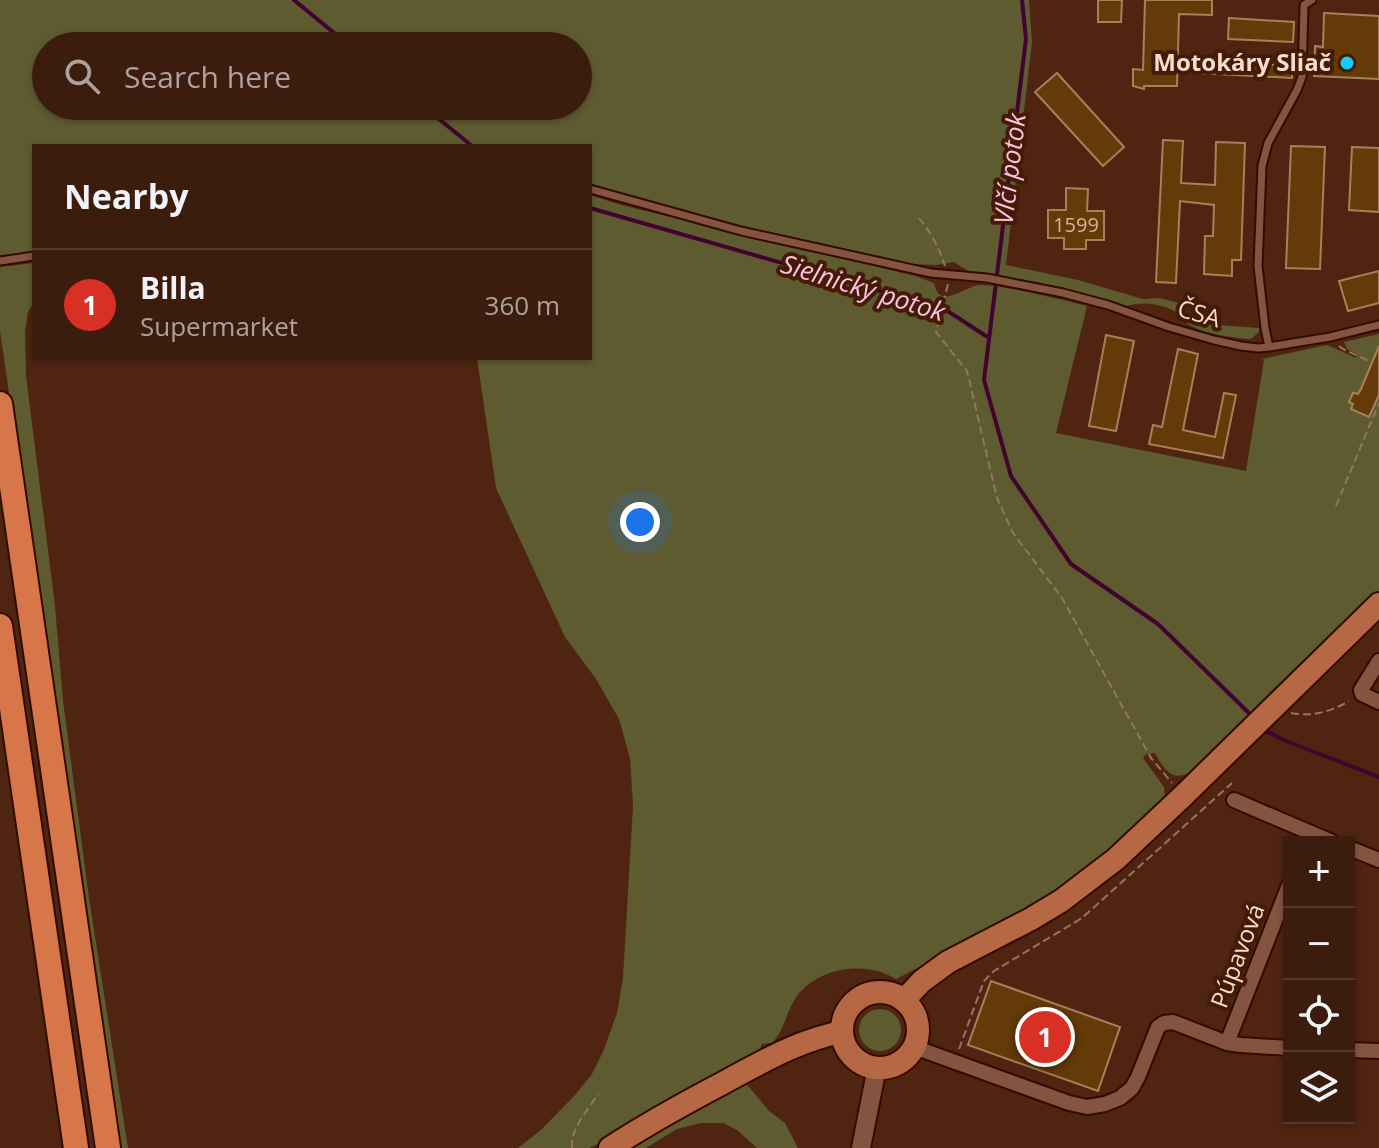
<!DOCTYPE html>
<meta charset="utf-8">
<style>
:root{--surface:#3b1c0d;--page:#46291b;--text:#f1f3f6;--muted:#aca19d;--line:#543a2e;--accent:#d93025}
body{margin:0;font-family:"Open Sans",sans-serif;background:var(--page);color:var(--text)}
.controls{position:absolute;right:24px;bottom:24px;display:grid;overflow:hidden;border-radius:0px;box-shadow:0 2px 6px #0004}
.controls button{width:72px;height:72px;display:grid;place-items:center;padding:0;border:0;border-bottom:2px solid var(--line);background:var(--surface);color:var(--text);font:40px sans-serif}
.you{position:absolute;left:640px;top:522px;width:28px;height:28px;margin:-20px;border:6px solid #fff;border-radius:50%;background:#1a73e8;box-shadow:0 0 0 12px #1a73e833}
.badge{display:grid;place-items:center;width:52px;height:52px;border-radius:50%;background:var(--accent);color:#fff;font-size:26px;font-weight:700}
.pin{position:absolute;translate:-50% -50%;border:4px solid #fff;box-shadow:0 2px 8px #0006}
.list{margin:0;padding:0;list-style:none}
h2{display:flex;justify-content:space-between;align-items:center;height:104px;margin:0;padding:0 32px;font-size:34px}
h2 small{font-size:26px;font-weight:400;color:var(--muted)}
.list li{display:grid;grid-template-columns:52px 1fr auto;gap:24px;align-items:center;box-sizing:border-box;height:112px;padding:0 32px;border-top:2px solid var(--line)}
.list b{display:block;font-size:30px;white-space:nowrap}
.list p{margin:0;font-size:26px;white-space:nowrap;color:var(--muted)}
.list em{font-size:26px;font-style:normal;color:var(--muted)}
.icon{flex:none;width:44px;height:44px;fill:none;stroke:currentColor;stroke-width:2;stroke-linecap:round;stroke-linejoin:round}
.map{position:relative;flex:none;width:1379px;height:1148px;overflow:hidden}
.search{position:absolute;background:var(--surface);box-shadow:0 2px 6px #0004;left:32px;top:32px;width:560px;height:88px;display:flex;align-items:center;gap:20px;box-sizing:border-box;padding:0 28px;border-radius:44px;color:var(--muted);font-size:30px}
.panel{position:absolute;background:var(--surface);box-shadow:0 2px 6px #0004;left:32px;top:144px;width:560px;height:216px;border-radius:0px}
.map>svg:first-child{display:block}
.green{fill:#5f5b30;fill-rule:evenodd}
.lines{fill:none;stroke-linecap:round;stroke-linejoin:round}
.stream{stroke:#42042f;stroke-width:4}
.building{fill:#633a08;stroke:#a7805b;stroke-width:2}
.service-casing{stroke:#330b00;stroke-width:11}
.minor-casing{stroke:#330b00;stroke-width:18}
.tertiary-casing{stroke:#330b00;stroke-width:22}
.primary-casing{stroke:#330b00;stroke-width:26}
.motorway-casing{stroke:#330b00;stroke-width:28}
.path{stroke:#977363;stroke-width:2;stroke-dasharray:8 4;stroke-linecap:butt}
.service{stroke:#845440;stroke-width:7}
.minor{stroke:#845440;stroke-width:14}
.tertiary{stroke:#845440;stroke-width:18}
.primary{stroke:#b66845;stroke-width:22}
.motorway{stroke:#d77649;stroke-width:24}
.poi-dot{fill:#16cafb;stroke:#441b06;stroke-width:3}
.labels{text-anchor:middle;stroke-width:8;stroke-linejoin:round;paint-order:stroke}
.number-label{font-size:20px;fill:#d2b39d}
.poi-label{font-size:24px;font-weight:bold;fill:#f7dbcf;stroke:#441b06;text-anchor:end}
.street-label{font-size:24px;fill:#f7dbcf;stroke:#441b06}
.water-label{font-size:26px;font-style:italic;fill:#fcc0e2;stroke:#441b06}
</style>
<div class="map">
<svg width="1379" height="1148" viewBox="0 0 1379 1148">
<rect width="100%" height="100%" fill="#4f2511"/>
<path class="green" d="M0,0h1029l3,42 -26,223 72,15 65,19 17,-1 23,6 2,12 33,9 41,3v4l-8,7c-17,-1 -48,-5 -63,-15 -5,-3 -8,-10 -14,-13 -15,-8 -35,-10 -50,-4l-90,-25 -66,-11 -14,-9 -17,3 -25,-1 -173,-39 -135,-36 -14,-5v-38h-556v106l-34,3zM46,46h532v60h-532z
M590,195l31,10 294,71 19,7c6,28 28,4 46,2 13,0 26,3 38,5 24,5 46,10 69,16l-31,127 190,38 18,-111 -2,-1 65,-14 29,13 1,-4 -10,-5 -3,-7 35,-8v258l-169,165c-25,20 -37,31 -55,-4l-9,1 -3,4 21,29 1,12 -5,7 -88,78 -64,38 -112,57c-31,-19 -80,-12 -101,20 -9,14 -11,32 -23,44l-10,1 -4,11 -93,49 -65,39 -11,5h-71l24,-19 33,-34 17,-21 11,-22 14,-39 6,-35 10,-172 -3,-48 -11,-39 -23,-40 -31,-42 -69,-149 -19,-130h113z
M34,263v39l-6,10 -3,20 1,44 29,230 8,95 26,197 39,250h-9l-5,-33 -114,-784v-64z
M859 1030a21 21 0 1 1 42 0a21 21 0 1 1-42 0Z
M744,1081l25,30 16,12 13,25h-41l-20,-18 -14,-7h-22l-24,6 -31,19h-18z"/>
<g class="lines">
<path class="stream" d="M294,0l56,46
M1022,0l4,39 -42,341 27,96 60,88 87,60 96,94
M423,106l49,40
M590,208l356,102 43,28
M1263,727l5,5 18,9 93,36"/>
</g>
<path class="building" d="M1098,0h24l-1,22h-23z
M1145,0h67v15l-33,-1 -2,72h-33v3l-11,-3v-17l10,1z
M1324,13l55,3v63l-65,-3 1,-30 8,1z
M1229,18l65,4 -1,20 -65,-3z
M1200,61l92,5v12l-93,-5z
M1057,73l67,74 -21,19 -68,-74z
M1163,140l20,1 -2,42 34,2 1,-43 29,1 -4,117h-9v16l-28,-2 1,-38h8l1,-31 -34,-4 -4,82 -20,-1z
M1291,146l34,1 -5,122 -34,-1z
M1352,147l27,1v64l-30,-2z
M1066,188l22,1 -1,22h17v29h-18v9h-22v-11h-16v-28h18z
M1379,271v32l-31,8 -9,-30z
M1106,335l28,6 -18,90 -27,-5z
M1379,346v49l-10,22 -18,-8 2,-5 -4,-2 4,-9 5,1 3,-5z
M1178,349l20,5 -15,76 32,7 9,-44 12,2 -13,63 -74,-14 4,-19 9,2z
M991,981l129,46 -22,64 -130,-46z"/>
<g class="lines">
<g class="service-casing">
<path id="service" d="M590,189l151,42 190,42 56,5 76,15 45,12 61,22 45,13 27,6 17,2 11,-1 61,-10 49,-12
M0,261l34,-5
M1269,347l-4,-19 -7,-62 4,-100 6,-23 29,-53 5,-13 2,-72 8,-5"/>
</g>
<g class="minor-casing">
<path id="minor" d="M1379,661l-18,29 1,4 17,8
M1234,800l98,42
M1349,848l30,12
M1227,1043l62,-158
M914,1047l155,56 18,4 18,-3 15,-6 12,-10 6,-11 20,-50 6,-4 9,-1 54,21 14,2 48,3
M1349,1050l30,1"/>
</g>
<g class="tertiary-casing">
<path id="tertiary" d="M861,1148l16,-81"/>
</g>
<g class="primary-casing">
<path id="primary" d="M842 1030a38 38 0 1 1 76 0a38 38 0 1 1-76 0Z
M904,1000l18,-19 26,-19 83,-43 30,-18 55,-42 67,-63 196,-192
M610,1148c37,-24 75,-45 113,-65 39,-21 76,-43 119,-51"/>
</g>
<g class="motorway-casing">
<path id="motorway" d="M0,404l108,744
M0,626l76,522"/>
</g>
<path class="path" d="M919,218c12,15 20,29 26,48
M948,284l-12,48 31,39 30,127 16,35 49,65 89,160 21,25
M1339,346l4,3 26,12
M1336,506l43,-103
M1291,713c21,4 39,-1 58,-12
M959,1049l25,-68 10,-10 88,-53 150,-135
M572,1148c-2,-19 16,-38 26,-54"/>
<use href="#service" class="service"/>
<use href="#minor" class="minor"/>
<use href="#tertiary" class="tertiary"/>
<use href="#primary" class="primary"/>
<use href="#motorway" class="motorway"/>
</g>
<circle class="poi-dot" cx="1347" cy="63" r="8"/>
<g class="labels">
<g class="number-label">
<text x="1076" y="232">1599</text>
</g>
<g class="poi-label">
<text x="1331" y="71">Motokáry Sliač</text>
</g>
<g class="street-label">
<text transform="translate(1199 314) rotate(16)" y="8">ČSA</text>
<text transform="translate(1238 956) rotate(-69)" y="8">Púpavová</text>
</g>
<g class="water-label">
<text transform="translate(1010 169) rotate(-83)" y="9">Vlčí potok</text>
<text transform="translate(863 288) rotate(17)" y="9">Sielnický potok</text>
</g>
</g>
</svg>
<div class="controls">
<button>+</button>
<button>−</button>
<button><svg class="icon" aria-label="locate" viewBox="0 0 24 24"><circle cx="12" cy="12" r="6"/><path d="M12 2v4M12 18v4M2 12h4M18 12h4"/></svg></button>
<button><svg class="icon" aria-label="layers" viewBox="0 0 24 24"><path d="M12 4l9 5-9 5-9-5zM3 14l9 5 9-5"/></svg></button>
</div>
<div class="you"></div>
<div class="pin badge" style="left:1045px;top:1037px">1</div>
<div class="search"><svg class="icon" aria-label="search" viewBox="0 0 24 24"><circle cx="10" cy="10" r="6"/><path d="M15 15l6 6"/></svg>Search here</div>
<section class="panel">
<h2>Nearby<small></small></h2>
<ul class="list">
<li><span class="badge">1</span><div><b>Billa</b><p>Supermarket</p></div><em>360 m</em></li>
</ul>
</section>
</div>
